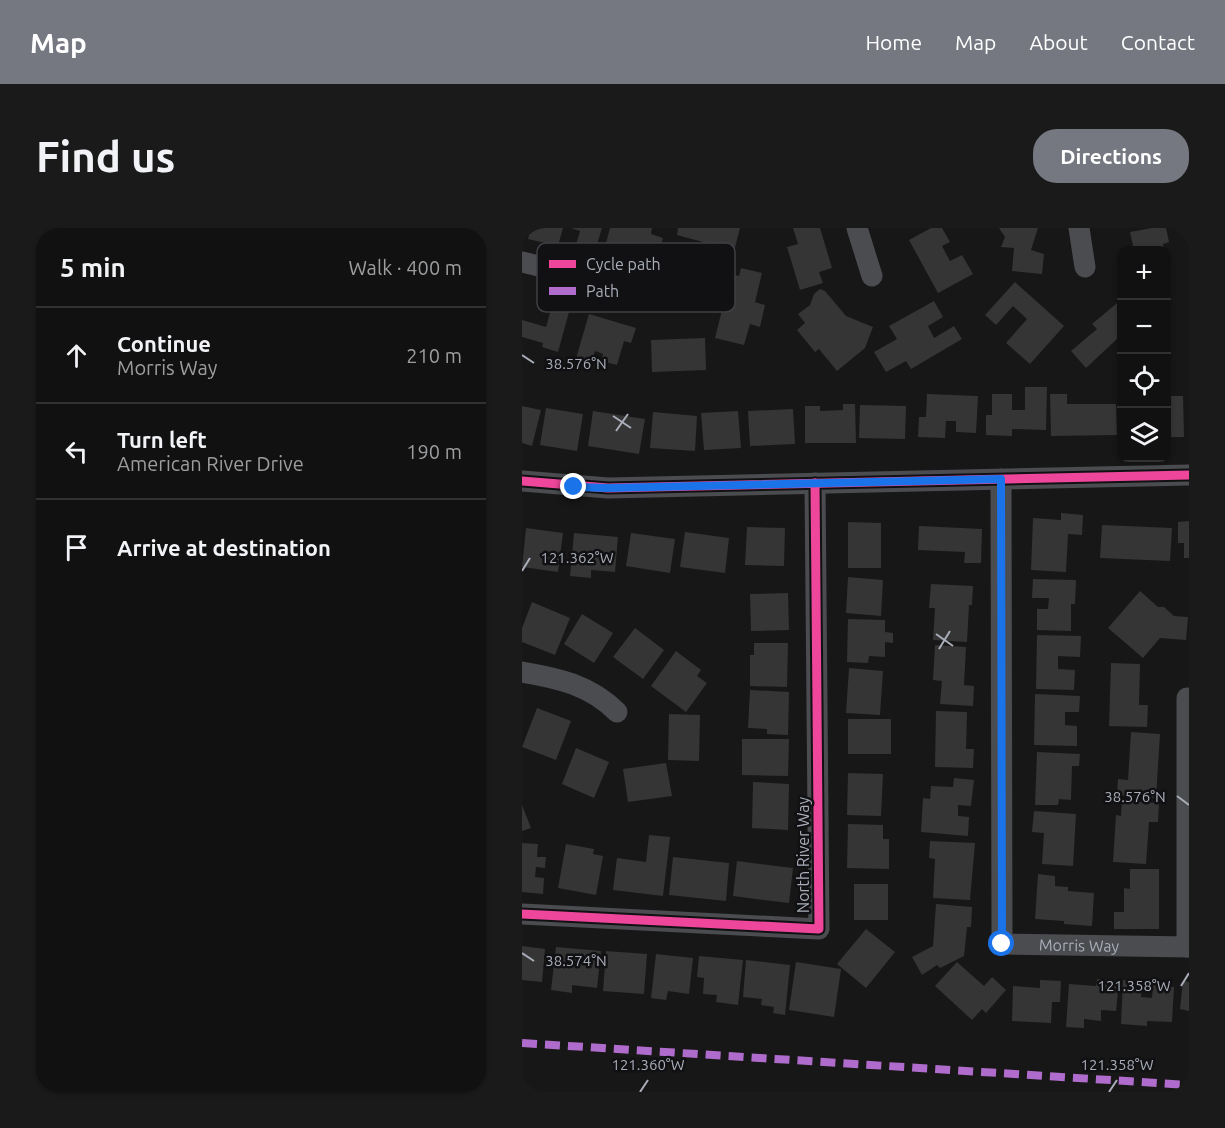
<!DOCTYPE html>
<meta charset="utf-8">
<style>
:root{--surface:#111;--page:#1a1a1a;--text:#f1f3f6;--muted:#9c9d9f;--line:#303131;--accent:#757880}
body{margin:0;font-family:Ubuntu,sans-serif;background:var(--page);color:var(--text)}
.controls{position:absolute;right:18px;top:18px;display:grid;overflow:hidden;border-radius:12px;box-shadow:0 2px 4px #0004}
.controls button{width:54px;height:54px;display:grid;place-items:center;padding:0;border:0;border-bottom:2px solid var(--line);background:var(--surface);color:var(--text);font:30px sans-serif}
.stop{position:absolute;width:18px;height:18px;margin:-14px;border:4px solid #1a73e8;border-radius:50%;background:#fff}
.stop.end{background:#1a73e8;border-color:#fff;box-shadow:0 2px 6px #0008}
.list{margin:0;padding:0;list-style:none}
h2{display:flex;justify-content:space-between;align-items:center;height:78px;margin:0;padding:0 24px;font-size:26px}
h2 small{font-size:20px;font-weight:400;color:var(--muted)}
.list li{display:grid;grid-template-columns:39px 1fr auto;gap:18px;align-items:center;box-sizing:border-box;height:96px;padding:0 24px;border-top:2px solid var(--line)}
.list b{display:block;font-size:22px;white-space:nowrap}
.list p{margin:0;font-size:20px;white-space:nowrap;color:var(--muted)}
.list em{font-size:20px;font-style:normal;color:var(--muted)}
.icon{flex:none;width:33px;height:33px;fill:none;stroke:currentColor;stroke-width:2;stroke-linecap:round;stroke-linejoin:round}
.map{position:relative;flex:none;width:667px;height:864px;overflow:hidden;border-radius:24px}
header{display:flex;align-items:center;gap:36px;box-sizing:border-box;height:84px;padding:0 30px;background:var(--accent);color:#fff}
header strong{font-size:28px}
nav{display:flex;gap:33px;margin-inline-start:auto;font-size:21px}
.intro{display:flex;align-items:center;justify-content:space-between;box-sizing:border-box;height:144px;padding:0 36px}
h1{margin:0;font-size:42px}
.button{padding:15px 27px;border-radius:24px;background:var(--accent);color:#fff;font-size:21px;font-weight:700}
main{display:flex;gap:36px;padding:0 36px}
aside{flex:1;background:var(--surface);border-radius:24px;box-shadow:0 2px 4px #0004}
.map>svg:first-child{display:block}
.building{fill:#353536}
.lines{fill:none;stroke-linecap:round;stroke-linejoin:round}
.minor{stroke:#4b4c50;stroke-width:21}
.quiet{stroke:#b06ccc;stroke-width:8;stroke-dasharray:15 8;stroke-linecap:butt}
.cycleway-casing{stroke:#111113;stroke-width:13}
.cycleway{stroke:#ed469a;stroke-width:9}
.route{stroke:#1a73e8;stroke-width:8}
.ticks{fill:none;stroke:#a8adb8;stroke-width:2}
.labels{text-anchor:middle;stroke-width:5;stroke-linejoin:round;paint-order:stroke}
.street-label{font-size:16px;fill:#a8adb8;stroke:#111113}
.key{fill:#111113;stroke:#3e4045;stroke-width:1.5}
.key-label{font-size:16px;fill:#a8adb8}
.ticks-label{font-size:15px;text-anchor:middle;fill:#a8adb8;stroke:#111113;stroke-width:5;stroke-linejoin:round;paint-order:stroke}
</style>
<header>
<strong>Map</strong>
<nav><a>Home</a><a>Map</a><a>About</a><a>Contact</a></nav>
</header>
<div class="intro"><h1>Find us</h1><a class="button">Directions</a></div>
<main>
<aside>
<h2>5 min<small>Walk · 400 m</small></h2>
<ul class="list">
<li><svg class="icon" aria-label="ahead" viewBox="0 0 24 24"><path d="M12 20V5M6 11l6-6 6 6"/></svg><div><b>Continue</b><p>Morris Way</p></div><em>210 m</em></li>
<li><svg class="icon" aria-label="left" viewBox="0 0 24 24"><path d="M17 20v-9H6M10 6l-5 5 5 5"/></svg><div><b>Turn left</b><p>American River Drive</p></div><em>190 m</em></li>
<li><svg class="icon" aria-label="arrive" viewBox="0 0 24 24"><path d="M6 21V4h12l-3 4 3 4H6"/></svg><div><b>Arrive at destination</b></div></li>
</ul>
</aside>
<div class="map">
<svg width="667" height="864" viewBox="0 0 667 864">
<rect width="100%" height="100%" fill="#171717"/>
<path class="building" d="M9,0h32l-5,18 -30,-7z
M49,0h31l-8,26 -19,-6 5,-17z
M88,0h42l-1,6 12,4 -5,17 -11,-3 -3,11 -40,-13z
M156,0h62l-10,39 -21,-5 5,-17 -37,-10z
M271,0h27l12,40 -13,4 4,11 -23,7 -13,-43 11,-3z
M409,0h11l8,14 -8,4 8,15 12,-6 11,19 -35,19 -29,-53z
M477,0h39l-7,22 13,4 -2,20 -30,-3 2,-23 -13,-1 4,-10z
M630,0h14l3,14 -6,2 1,6h-30l-4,-18z
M219,40l21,5 -7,29 10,3 -5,22 -10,-3 -6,21 -29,-7 16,-64 8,2z
M493,54l49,44 -34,38 -24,-21 21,-24 -14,-13 -17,19 -11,-10z
M298,61l5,2 21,25 27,11 -8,21 -28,23 -18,-22 -4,3 -18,-22 8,-7 -7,-9 12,-9 4,-11z
M600,71v45l-5,-5 -31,29 -15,-17 26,-22 -5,-5z
M412,73l9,16 -15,9 6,12 20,-12 8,13 -51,30 -5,-8 -20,11 -12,-20 23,-13 -8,-13z
M30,78l17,6 -11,40 -16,-5 1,-4 -21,-6v-17l24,7z
M67,86l47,14 -5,15 -7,-2 -7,24 -16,-4 2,-7 -8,-3 -5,16 -15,-5z
M183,110l1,32 -54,2 -1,-32z
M503,159h22l-1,43 -34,-1v7l-26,-1v-20h6v-21h20v16h13z
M405,166l51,2 -2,37 -20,-1v-11h-10l-1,17 -27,-1 1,-20h7z
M528,166h17v10h49l1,31 -66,1z
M644,168h17l1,41h-18z
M321,176h12l1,39h-51v-37h15v5l23,-1z
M338,177l46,1 -1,33 -46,-1z
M0,178l19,4 -9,36 -10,-3z
M24,180l37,6 -6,37 -37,-6z
M271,181l2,35 -45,2 -2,-35z
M71,183l52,8 -6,35 -51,-8z
M216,183l3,37 -37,2 -3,-37z
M131,184l44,4 -2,35 -45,-3z
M539,285l22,2 -1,20 -14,-1 -2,38 -35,-2 2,-52 28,2z
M667,293v37h-5v-15h-6v-21z
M326,294l33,1v45h-33z
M580,297l70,3 -2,33 -70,-3z
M397,298l63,3 -1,34h-17l1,-11 -47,-2z
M225,299l38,1 -1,38 -39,-1z
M4,300l37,5 -5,39 -36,-5z
M163,304l44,6 -4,35 -45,-6z
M52,305l44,4 -3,35 -24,-2v8l-21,-2z
M109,305l44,6 -5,34 -44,-7z
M326,349l35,3 -2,36 -35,-3z
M511,351l43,1 -1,24h-4v27l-34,-1v-21h11l1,-11h-17z
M409,356l42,2 -1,19h-3l-2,37 -34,-2 2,-32h-6z
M618,363l18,16h6l10,9 14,1 -2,23 -26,-2 -17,20 -35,-30z
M266,365l1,37 -38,1 -1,-37z
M10,374l38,16 -15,37 -33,-13v-14z
M60,386l31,19 -19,30 -30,-19z
M326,391l37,1v12l8,1v10l-8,-1v15l-16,-1 -1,7 -21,-1z
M113,400l29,22 -21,29 -30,-22z
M515,407l44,1 -1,21 -22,-1v13l17,1 -1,20 -38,-1z
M232,415h34l-1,44 -37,-1v-31h4z
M413,417l31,2 -2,38 10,1 -1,20 -33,-2 2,-23 -9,-1z
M154,423l25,19 -4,6 10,7 -21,29 -35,-26z
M589,435l29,1 -1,41h9l-1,22 -38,-1z
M327,440l34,3 -3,44 -34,-2z
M228,462l39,2 -1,43 -21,-1v-5l-19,-1z
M513,466l45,2 -1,16h-14v13l12,1v20l-43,-1z
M15,480l34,13 -15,39 -34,-13z
M414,483l31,1 -1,37h8l-1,19 -38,-1z
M147,486l31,1 -1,46 -31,-1z
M326,491h43v35h-43z
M609,504l29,2 -4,64 -39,-3 1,-16 10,1z
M220,511h47l-1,37 -46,-1z
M54,520l33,14 -15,36 -32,-14z
M515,524l43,2 -1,12h-7l-1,34 -12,-1 -1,6h-23z
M144,535l6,33 -44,6 -5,-33z
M326,545l35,1 -2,42 -34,-1z
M432,550l20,2 -3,26 -13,-1v11l11,1 -1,19 -47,-4 2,-34 7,1 1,-13 22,1z
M231,554l36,2 -1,46 -36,-2z
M600,573l37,2 -1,19h-9l-3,42 -33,-2 3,-47 5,1z
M0,577l9,23 -9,3z
M512,583l42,3 -3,52 -31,-2 2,-31 -12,-1z
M326,596l35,1v14h6v30l-42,-1z
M127,607l21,2 -7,59 -50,-6 4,-32 29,4z
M408,613l45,2 -5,57 -37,-2 2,-39 -6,-1z
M0,615l16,1 -1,13h9l-1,11 -9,-1 -1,10 9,1 -1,16 -21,-2z
M44,616l28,5 -1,5 10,2 -7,39 -38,-7z
M151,629l56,6 -3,38 -57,-6z
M215,633l56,7 -4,35 -56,-7z
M608,641h29v60h-45v-17h10v-24l6,1z
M516,646l17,2v10l13,1v4l26,2 -2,33 -28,-2v-3l-29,-2z
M332,656h34v36h-34z
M414,676l36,3 -1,20h-4l-3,29 -24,12 -3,-3 -15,10 -10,-18 21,-11z
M344,701l29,23 -29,36 -29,-24z
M0,718l23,3 -3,33 -20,-2z
M34,719l45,4 -4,37 -25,-3v8l-21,-3z
M84,723l41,3 -3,40 -41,-3z
M134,726l37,4 -4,36 -21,-3 -2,9 -15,-2z
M177,728l44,4 -5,45 -22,-3 1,-7 -14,-1 1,-16 -7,-1z
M224,732l44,5 -5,50 -12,-2 1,-6 -13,-2 1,-6 -19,-2z
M274,734l45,7 -7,48 -45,-7z
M435,734l27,24 8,-9 14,13 -20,23 -4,-4 -10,11 -37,-34z
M575,751l22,2 -3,30 -15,-1v11l-17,-2v9l-18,-1 3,-43 27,2z
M518,752l21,1 -1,21h-8l-1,21 -39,-2 1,-35 27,2z
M601,752l19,1 -1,16 11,1 1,-13 21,2 -2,35 -25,-1v5l-26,-2z
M661,753l6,1v29l-9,-2z"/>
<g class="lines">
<g class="minor">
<path d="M335,0l15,48"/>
<path d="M557,0l6,39"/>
<path d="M0,34l112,27 39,2"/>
<path id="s1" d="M479,251l1,465 187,3"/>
<path d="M0,253l86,7 581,-13"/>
<path d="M0,444c36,6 68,13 95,40"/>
<path d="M0,686l297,15 -4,-446"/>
<path d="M665,719v-249"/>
</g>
<path class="quiet" d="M0,815l667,42"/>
<g class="cycleway-casing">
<path id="cycleway" d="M0,253l86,7 581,-13
M0,686l297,15 -4,-446"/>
</g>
<use href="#cycleway" class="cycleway"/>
</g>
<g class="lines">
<path class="route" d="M52,259l34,1 393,-9 1,465"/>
</g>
<path class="ticks" d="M0,127l12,8M91,188l18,12M94,203l12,-17M0,343l8,-13M414,406l17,12M417,421l11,-18M655,568l12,9M0,725l12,8M659,758l8,-13M118,864l8,-12M587,864l8,-12"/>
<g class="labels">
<g class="street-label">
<text transform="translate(281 627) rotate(-90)" y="6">North River Way</text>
<text dy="6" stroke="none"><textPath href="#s1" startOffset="542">Morris Way</textPath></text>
</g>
</g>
<rect x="15" y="15" width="198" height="69" rx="9" class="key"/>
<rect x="27" y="32" width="27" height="8" fill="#ed469a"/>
<rect x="27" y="59" width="27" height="8" fill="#b06ccc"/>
<g class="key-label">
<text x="64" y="42">Cycle path</text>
<text x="64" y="69">Path</text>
</g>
<g class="ticks-label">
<text x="54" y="141">38.576°N</text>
<text x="55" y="335">121.362°W</text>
<text x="613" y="574">38.576°N</text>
<text x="54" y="738">38.574°N</text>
<text x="612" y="763">121.358°W</text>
<text x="126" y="842">121.360°W</text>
<text x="595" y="842">121.358°W</text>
</g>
</svg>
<div class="controls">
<button>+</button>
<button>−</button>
<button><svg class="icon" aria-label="locate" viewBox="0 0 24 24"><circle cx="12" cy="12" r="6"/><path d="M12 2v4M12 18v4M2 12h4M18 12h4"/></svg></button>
<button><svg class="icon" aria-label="layers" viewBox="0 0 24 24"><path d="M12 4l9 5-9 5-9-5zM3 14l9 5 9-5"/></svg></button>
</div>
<div class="stop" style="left:480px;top:716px"></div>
<div class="stop end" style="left:52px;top:259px"></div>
</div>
</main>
